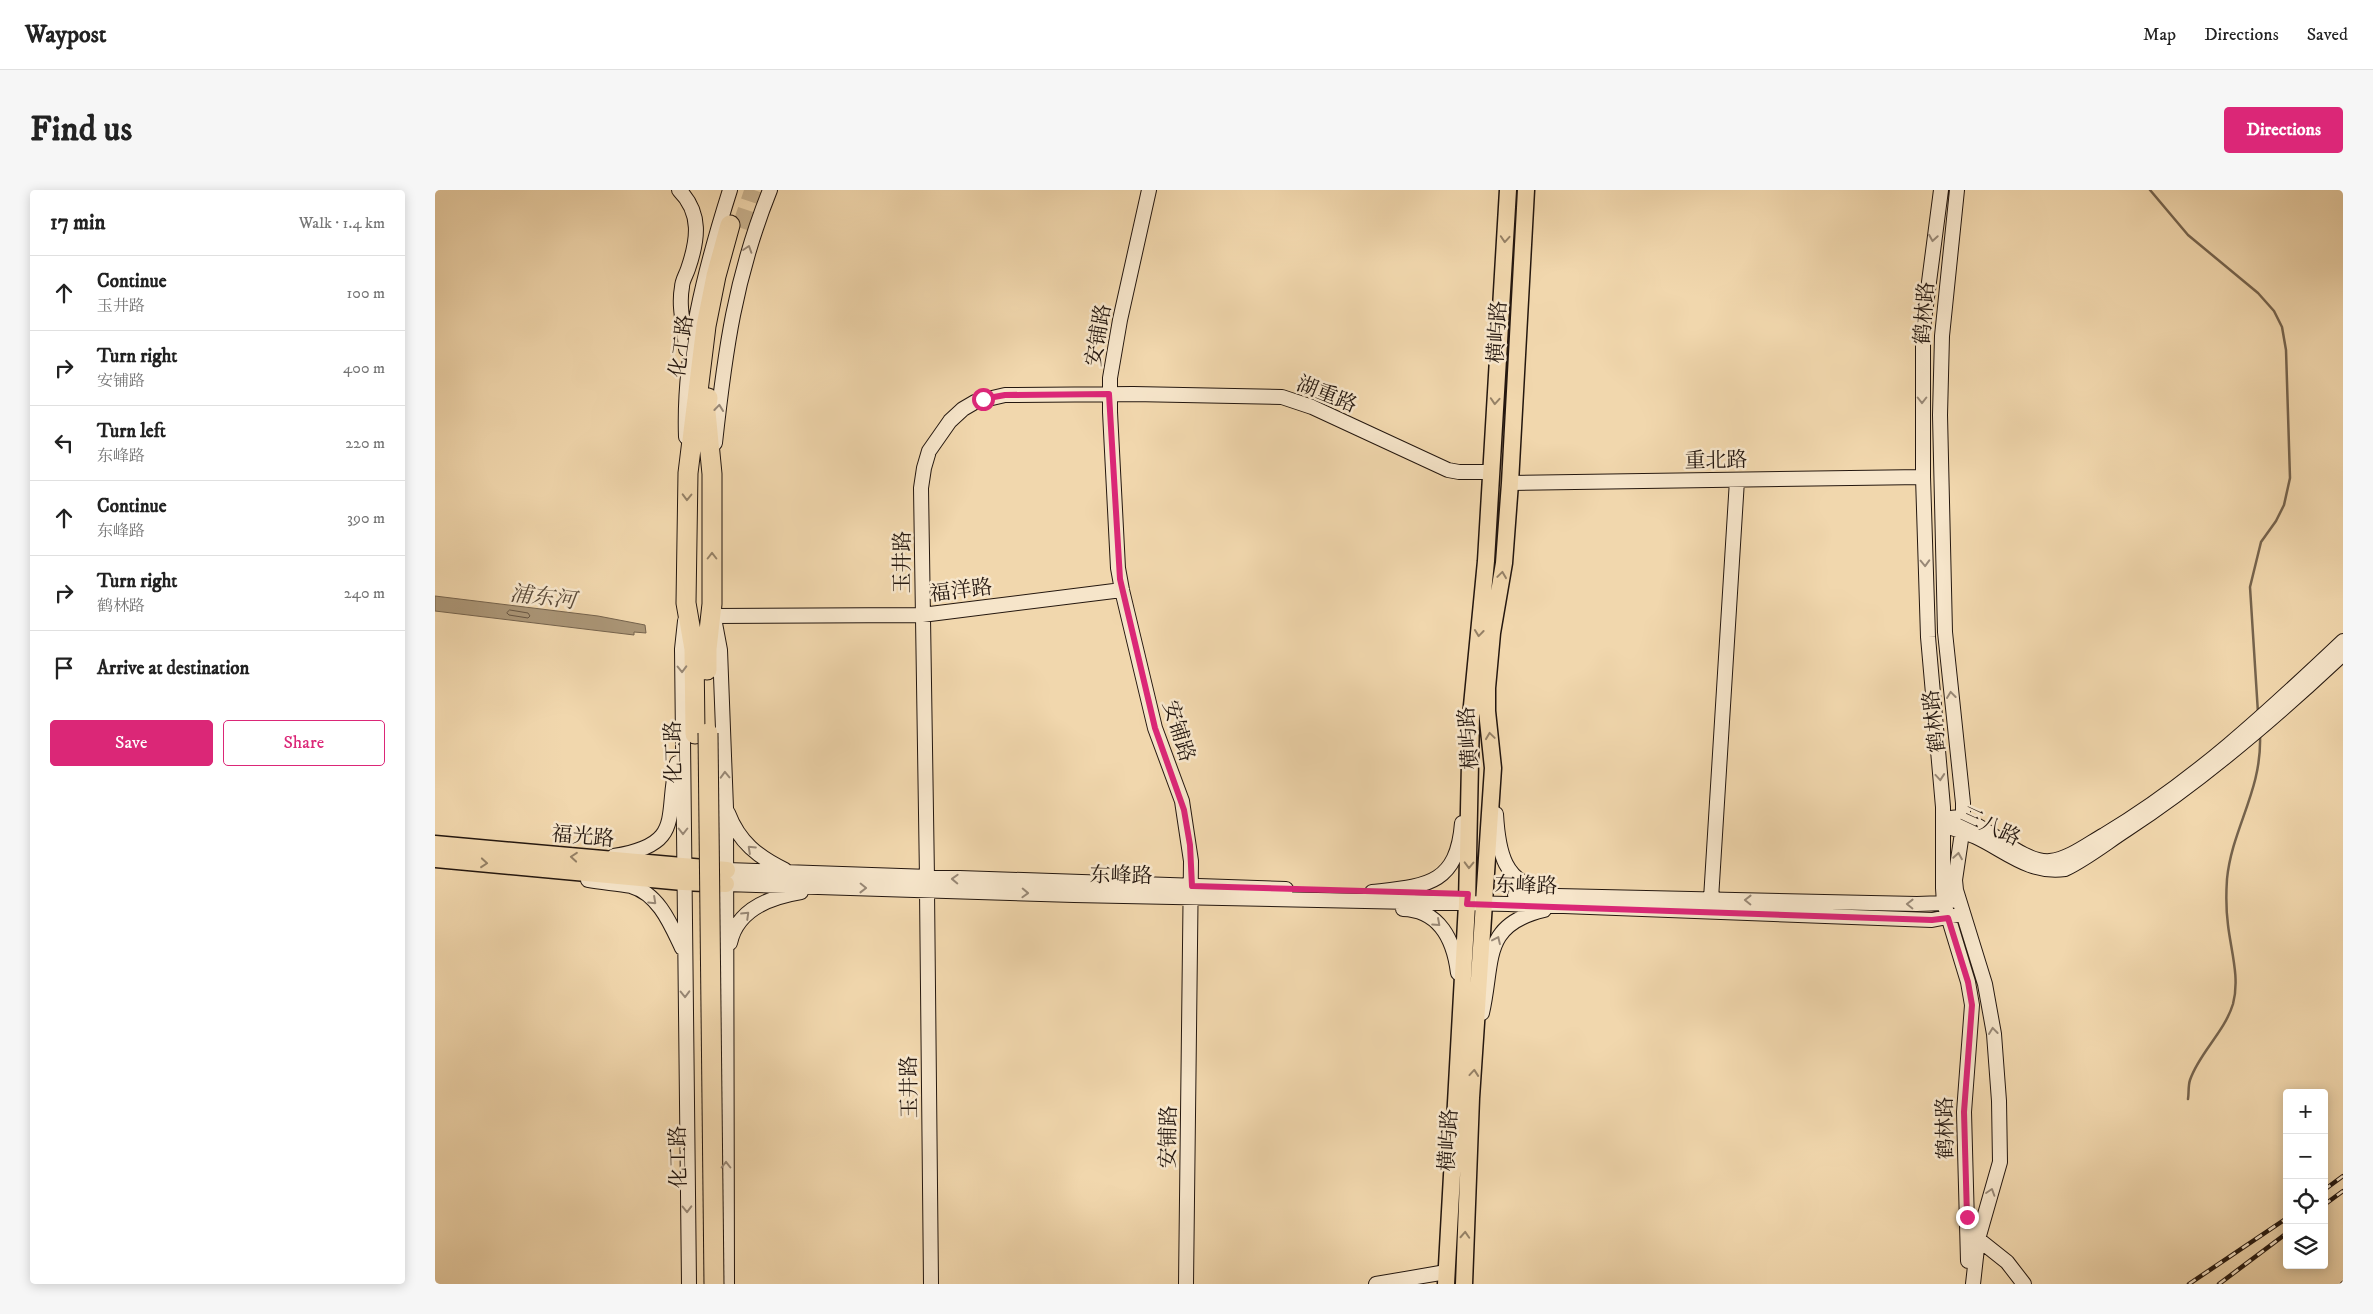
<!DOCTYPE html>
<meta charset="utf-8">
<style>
:root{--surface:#fff;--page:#f6f6f6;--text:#222;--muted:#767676;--line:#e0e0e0;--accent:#db2777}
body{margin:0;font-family:"IM FELL DW Pica","Noto Serif SC",serif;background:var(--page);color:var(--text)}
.controls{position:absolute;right:15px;bottom:15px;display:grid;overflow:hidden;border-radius:5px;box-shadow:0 2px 12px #0003}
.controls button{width:45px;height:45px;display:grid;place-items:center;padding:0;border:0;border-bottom:1px solid var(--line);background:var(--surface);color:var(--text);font:25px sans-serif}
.stop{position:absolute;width:15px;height:15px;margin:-11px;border:4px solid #db2777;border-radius:50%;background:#fff}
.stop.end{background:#db2777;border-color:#fff;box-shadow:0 1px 5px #0008}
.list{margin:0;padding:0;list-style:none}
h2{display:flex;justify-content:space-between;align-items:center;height:65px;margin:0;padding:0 20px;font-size:21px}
h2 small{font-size:16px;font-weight:400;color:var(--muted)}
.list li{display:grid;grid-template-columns:32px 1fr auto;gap:15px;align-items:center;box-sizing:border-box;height:75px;padding:0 20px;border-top:1px solid var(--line)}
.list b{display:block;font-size:19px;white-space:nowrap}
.list p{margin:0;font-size:16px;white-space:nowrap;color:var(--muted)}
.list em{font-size:16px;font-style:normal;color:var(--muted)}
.actions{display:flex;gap:10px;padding:15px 20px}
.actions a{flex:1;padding:11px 0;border:1px solid var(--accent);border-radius:5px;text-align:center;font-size:18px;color:var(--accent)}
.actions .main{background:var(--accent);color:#fff}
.icon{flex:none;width:28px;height:28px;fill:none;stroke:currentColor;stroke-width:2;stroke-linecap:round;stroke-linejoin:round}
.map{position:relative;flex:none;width:1908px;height:1094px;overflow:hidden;border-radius:5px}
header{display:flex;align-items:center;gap:30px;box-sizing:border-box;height:70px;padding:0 25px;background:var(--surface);border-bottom:1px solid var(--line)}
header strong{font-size:24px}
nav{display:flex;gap:28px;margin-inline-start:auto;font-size:18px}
.intro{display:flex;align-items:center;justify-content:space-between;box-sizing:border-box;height:120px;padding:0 30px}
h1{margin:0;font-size:35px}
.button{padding:12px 22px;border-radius:5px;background:var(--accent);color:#fff;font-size:18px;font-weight:700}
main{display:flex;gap:30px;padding:0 30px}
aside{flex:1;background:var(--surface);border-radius:5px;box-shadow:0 2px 12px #0003}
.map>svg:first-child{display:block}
.water{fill:#ab9677;stroke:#75634d}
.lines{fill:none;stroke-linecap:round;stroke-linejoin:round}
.shore{stroke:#685643;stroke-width:1}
.stream{stroke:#75634d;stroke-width:2.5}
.highway-tunnel{stroke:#c8b18d;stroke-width:19;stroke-dasharray:19 9;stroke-linecap:butt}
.secondary-casing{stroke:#24170f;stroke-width:16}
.primary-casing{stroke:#24170f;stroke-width:19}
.highway-casing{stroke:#24170f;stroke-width:21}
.secondary{stroke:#f6e5ca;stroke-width:14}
.primary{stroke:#f1d7ad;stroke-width:16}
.highway{stroke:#f1d7ad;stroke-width:19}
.rail-casing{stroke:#24170f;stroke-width:4.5}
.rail{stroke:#f6e5ca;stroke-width:2.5;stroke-dasharray:8;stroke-linecap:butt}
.highway-bridge-casing{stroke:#24170f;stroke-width:21;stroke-linecap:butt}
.highway-bridge{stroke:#f1d7ad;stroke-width:19}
.oneway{stroke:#988876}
.oneway2{stroke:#958166}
.route{stroke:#db2777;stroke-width:6}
.labels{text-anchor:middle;stroke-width:5;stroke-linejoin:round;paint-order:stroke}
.street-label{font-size:21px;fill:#24170f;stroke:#f6e5ca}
.water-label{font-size:22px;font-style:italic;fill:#5a4a39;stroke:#f6e5ca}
</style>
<header>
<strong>Waypost</strong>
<nav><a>Map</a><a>Directions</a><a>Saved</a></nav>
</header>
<div class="intro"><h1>Find us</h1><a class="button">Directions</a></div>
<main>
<aside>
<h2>17 min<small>Walk · 1.4 km</small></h2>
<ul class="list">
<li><svg class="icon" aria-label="ahead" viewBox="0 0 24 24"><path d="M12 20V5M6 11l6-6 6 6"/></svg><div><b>Continue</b><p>玉井路</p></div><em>100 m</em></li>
<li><svg class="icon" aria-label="right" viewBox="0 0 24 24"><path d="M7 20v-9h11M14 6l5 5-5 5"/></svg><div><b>Turn right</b><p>安铺路</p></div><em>400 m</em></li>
<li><svg class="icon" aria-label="left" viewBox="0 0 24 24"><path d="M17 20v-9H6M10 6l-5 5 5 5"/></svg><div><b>Turn left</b><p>东峰路</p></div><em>220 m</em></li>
<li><svg class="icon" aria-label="ahead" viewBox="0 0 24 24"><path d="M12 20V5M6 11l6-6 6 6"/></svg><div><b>Continue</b><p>东峰路</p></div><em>390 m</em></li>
<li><svg class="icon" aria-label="right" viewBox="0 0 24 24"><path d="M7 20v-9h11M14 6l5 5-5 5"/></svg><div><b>Turn right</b><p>鹤林路</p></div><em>240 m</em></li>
<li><svg class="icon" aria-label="arrive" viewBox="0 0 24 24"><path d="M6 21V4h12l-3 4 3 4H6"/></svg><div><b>Arrive at destination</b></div></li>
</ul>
<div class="actions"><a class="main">Save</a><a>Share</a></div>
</aside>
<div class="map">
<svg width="1908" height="1094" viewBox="0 0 1908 1094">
<rect width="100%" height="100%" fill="#f1d7ad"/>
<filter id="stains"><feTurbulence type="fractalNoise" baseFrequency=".004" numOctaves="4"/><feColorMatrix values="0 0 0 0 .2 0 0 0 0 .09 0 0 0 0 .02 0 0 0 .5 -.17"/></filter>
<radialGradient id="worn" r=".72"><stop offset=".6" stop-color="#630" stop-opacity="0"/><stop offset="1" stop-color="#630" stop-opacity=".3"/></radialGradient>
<path class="water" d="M0,406l163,20 47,9 1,8 -12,-1v3l-199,-24z"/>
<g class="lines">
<path class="shore" d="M75,420l18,3 2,3 -2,2 -19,-3 -2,-2z"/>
<path class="stream" d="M1715,0l38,45 70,58 16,18 8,16 4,23 4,128 -6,27 -8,16 -15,21 -11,45 8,126
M1753,909c1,-6 0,-13 2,-19 9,-27 34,-47 43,-76 7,-26 -2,-53 -5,-79 -2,-15 -2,-31 -1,-46 5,-51 35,-88 33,-143"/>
<path class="highway-tunnel" d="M306,38l13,-38"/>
<g class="secondary-casing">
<path id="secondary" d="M244,0c23,23 19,50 9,79 -2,6 -6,12 -6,18 -4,21 3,42 4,62
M714,0l-29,130 -10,58v34l8,156 4,22 33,138 27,73 9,60 -5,423
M1506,0l-18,138v149l5,160 15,170v81l1,15 24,79 4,23 -8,107 4,149
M1522,0l-15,146 -2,79 5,217 18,171v23l-8,54 1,10 29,94 9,50 5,67 1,61 -22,77 -5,45
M251,247c-3,-84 19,-168 44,-247
M280,253c10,-92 20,-166 55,-253
M1075,293l413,-6
M279,426l208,-1 200,-25
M279,428l6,32 6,158 1,476
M250,431l-3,28 7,635
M1908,451c-75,71 -150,141 -239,194 -16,9 -35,24 -54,26 -32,3 -75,-49 -99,-43l-8,7c11,4 22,7 33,12 30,14 53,37 89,32 21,-10 41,-26 61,-39 78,-51 149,-112 217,-176
M293,623c11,29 30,44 57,57
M1061,624c2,35 7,73 52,75
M179,666c72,-12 50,-40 63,-93
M292,680l559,19
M492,688l-6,-390 3,-20 5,-17 21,-30 13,-12 12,-7 30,-7 128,-1 149,3 30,10 136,63 11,2h31
M153,690c14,3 29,3 43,6 28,8 40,39 51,62
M291,694l348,11 434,9 424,16 31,-6
M492,700l4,394
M937,702c53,-6 85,-6 90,-69
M1080,705l402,9 27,-1 14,-4
M1276,709l26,-419
M968,719c37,1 51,32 55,64
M295,753c7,-34 40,-46 71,-51
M1047,823c12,-52 -1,-88 62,-103
M1538,1045l34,27 17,22
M941,1094l70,-12"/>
</g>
<g class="primary-casing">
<path id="primary" d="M0,654l292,26
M0,669l248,23 43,2
M1011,1094l21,-380 4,-188 15,-155 22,-371
M1029,1094l7,-186 22,-330 -6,-57v-23l5,-55 12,-70 6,-80 16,-293"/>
</g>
<g class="highway-casing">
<path id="highway" d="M272,480v-21l5,-45v-130l-6,-62 2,-14
M260,544l-1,-85 -8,-46 2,-130 18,-147 10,-50 14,-51"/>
</g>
<use href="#secondary" class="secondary"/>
<use href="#primary" class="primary"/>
<use href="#highway" class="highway"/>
<g class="rail-casing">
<path id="rail" d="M1889,1000l19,-14
M1889,1015l19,-14
M1754,1094l98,-66
M1784,1094l68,-51
M1907,1094l1,-1"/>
</g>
<use href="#rail" class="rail"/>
<g class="highway-bridge-casing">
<path id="highway-bridge" d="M273,543l6,551"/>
</g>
<use href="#highway-bridge" class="highway-bridge"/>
</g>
<defs><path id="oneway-chevron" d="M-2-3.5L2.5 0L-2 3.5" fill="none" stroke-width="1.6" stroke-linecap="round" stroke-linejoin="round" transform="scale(1.25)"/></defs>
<g class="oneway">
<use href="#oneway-chevron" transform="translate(1498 48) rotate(99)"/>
<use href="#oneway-chevron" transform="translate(313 59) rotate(-72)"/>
<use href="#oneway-chevron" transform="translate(1487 210) rotate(90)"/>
<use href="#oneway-chevron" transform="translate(284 218) rotate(-84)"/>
<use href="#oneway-chevron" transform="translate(1490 373) rotate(88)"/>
<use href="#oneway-chevron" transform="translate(247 479) rotate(89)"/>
<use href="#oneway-chevron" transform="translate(1516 505) rotate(-97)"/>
<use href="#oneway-chevron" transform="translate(290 585) rotate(-92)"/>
<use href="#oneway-chevron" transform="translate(1505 587) rotate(85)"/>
<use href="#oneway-chevron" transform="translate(248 641) rotate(90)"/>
<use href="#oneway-chevron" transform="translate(316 659) rotate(-137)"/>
<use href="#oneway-chevron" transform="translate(1523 666) rotate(-81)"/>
<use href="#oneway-chevron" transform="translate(520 689) rotate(-178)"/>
<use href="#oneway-chevron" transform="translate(428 698) rotate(1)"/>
<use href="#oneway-chevron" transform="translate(590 703) rotate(2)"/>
<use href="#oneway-chevron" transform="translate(1313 710) rotate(-179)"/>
<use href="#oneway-chevron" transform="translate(218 711) rotate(43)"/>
<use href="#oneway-chevron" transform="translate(1475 714) rotate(-179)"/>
<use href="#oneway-chevron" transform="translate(311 725) rotate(-44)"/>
<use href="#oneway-chevron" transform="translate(1002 733) rotate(42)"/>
<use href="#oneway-chevron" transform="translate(1062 750) rotate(-65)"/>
<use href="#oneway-chevron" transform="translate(250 804) rotate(89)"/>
<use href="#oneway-chevron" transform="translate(1558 841) rotate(-97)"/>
<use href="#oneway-chevron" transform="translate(291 975) rotate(-90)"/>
<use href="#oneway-chevron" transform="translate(1556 1002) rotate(-72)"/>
<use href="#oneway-chevron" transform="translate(252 1019) rotate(89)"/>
</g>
<g class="oneway2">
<use href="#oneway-chevron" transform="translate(1070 49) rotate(94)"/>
<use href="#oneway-chevron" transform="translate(1060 211) rotate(94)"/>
<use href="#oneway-chevron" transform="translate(252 307) rotate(91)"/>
<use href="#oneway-chevron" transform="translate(277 366) rotate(-90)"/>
<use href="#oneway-chevron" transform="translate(1067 385) rotate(-82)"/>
<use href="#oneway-chevron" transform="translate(1044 443) rotate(96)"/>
<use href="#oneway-chevron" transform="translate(1055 546) rotate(-98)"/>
<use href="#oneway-chevron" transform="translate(139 667) rotate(-175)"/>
<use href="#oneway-chevron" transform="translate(49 673) rotate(5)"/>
<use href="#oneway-chevron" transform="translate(1034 675) rotate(91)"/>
<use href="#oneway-chevron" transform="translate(1039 883) rotate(-85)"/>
<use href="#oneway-chevron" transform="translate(1030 1045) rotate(-87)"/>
</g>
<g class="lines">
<path class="route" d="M548,209l22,-4 104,-1 11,185 35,149 29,82 6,35 2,41 276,8 -1,10 465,16 16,-2 20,64 4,23 -8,107 3,105"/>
</g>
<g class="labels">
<g class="street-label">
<text transform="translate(1489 123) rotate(-86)" y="7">鹤林路</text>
<text transform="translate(1062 142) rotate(-87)" y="7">横屿路</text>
<text transform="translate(663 145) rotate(-80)" y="7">安铺路</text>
<text transform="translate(246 156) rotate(-82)" y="7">化工路</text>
<text transform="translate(892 204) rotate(22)" y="7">湖重路</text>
<text transform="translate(1281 270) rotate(-1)" y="7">重北路</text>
<text transform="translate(467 372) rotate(-90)" y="7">玉井路</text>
<text transform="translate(526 400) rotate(-7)" y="7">福洋路</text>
<text transform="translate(1499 531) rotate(-97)" y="7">鹤林路</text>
<text transform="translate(744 541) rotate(73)" y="7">安铺路</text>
<text transform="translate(1033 548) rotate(-94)" y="7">横屿路</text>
<text transform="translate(238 562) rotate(-91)" y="7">化工路</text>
<text transform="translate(1556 636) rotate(25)" y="7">三八路</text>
<text transform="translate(148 646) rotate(5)" y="7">福光路</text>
<text transform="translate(686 685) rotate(1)" y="7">东峰路</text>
<text transform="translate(1091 695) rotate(2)" y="7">东峰路</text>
<text transform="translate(474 897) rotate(-91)" y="7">玉井路</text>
<text transform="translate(1510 938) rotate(-91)" y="7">鹤林路</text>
<text transform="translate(733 947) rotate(-89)" y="7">安铺路</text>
<text transform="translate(1013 950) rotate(-87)" y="7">横屿路</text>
<text transform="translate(243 967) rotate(-91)" y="7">化工路</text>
</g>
<g class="water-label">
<text transform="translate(108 406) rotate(7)" y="8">浦东河</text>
</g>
</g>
<rect width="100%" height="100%" filter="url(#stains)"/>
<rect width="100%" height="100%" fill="url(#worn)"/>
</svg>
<div class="controls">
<button>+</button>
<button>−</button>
<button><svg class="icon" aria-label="locate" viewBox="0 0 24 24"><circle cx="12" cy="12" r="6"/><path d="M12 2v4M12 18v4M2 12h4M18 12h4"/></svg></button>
<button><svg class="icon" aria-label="layers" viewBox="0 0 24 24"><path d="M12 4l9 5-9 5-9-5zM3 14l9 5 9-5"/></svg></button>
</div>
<div class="stop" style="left:548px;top:209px"></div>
<div class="stop end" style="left:1532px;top:1027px"></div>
</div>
</main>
